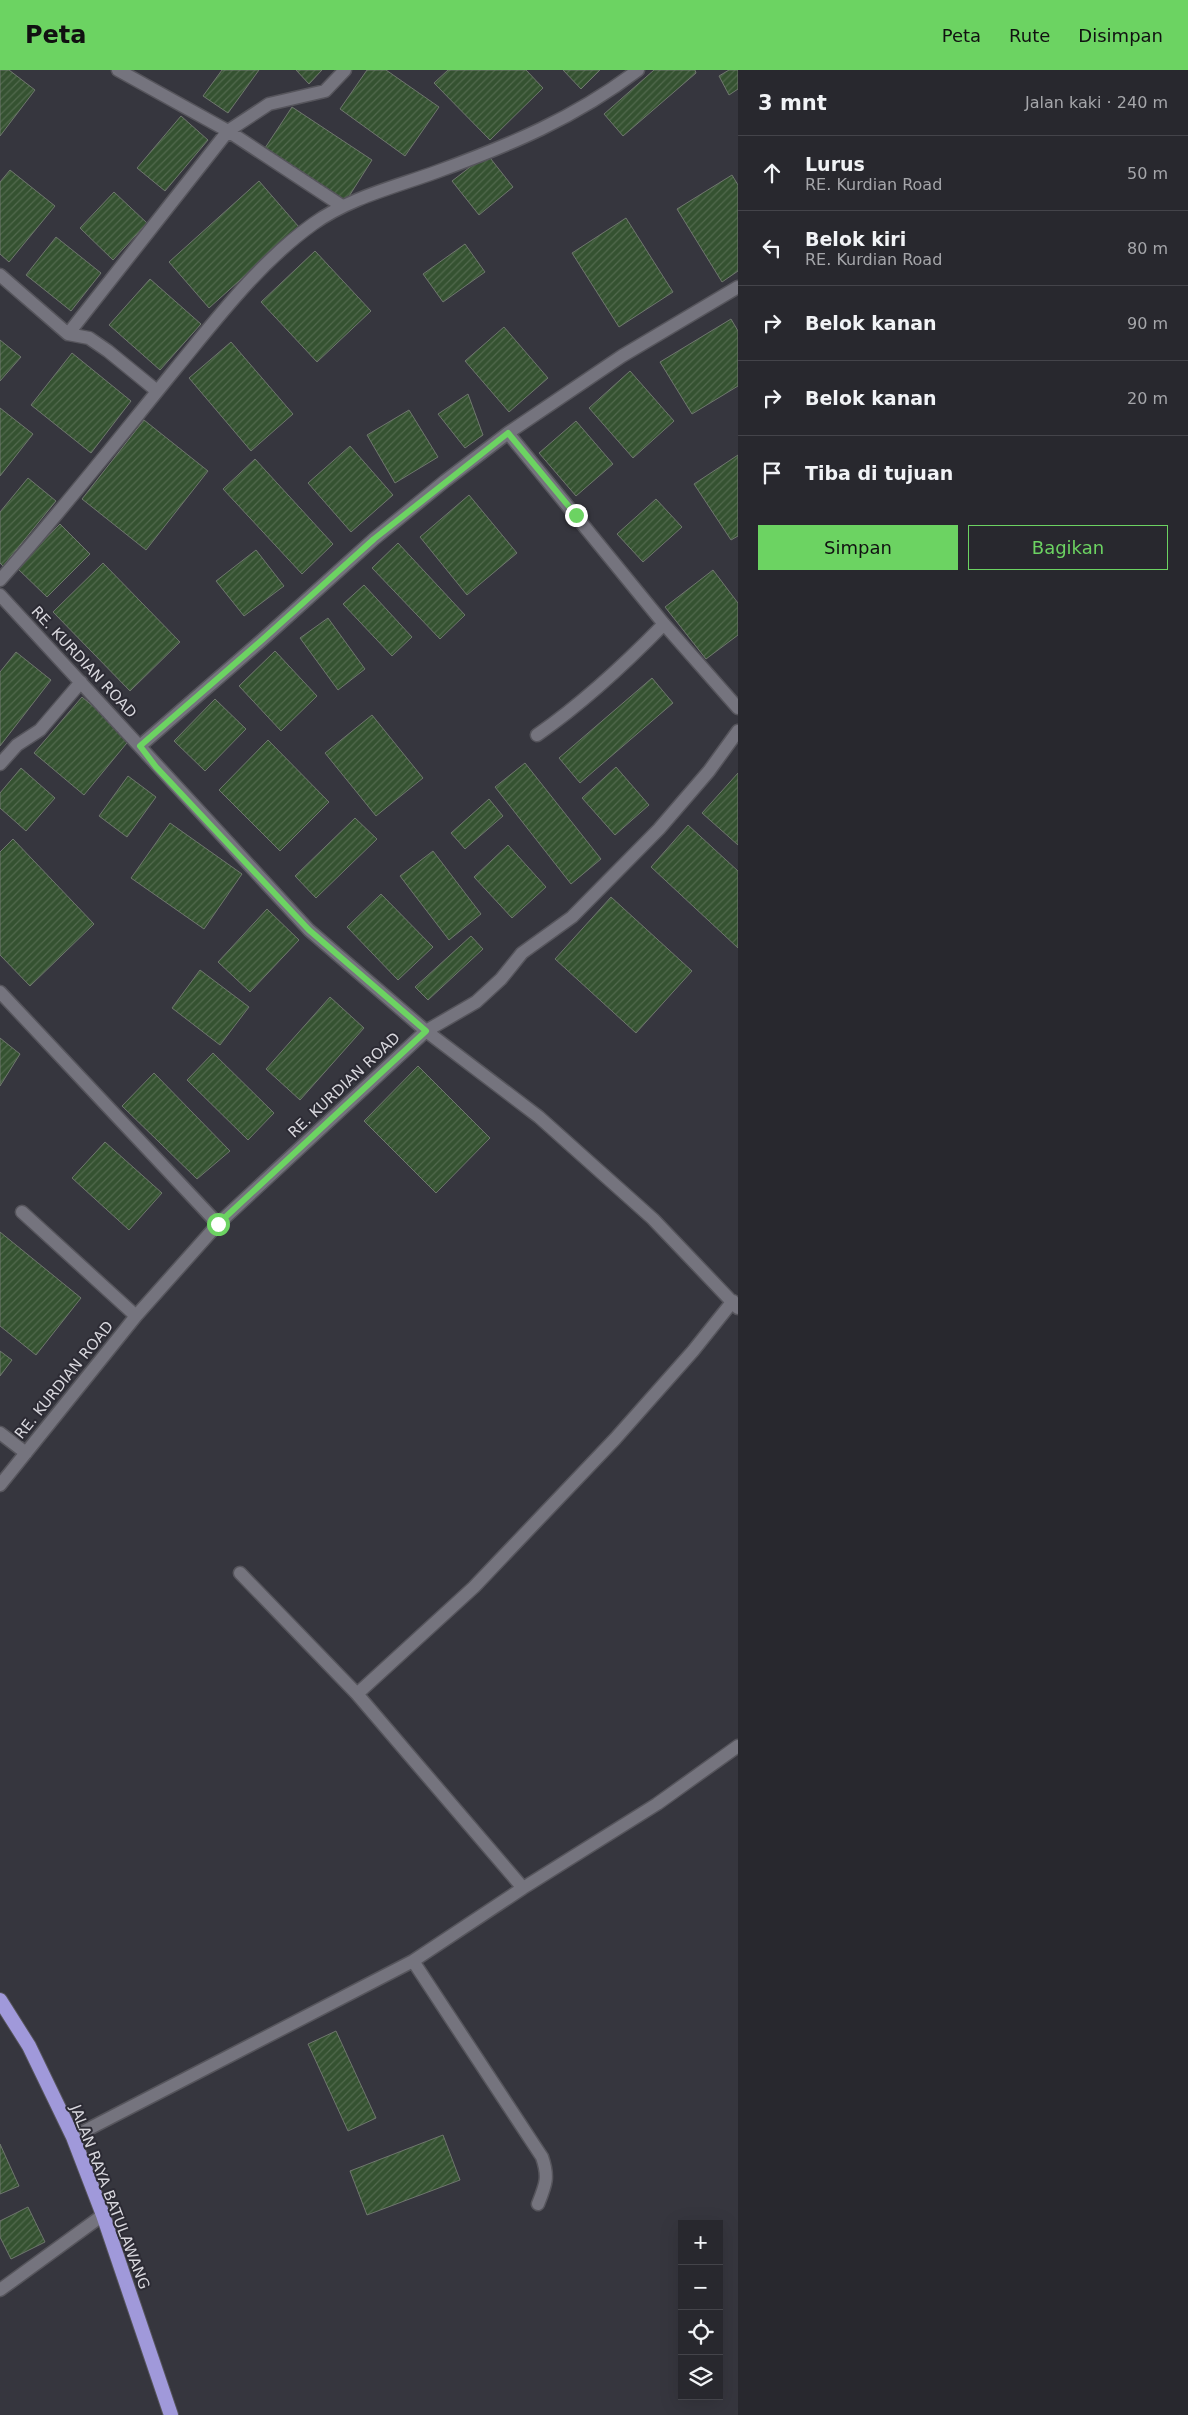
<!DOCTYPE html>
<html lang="id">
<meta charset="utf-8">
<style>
:root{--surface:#28282e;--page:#303036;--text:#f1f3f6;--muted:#a5a6aa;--line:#44444a;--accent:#6cd362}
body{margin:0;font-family:"DejaVu Sans",sans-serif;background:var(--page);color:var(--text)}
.controls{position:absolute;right:15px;bottom:15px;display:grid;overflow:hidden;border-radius:0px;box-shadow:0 5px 20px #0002}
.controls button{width:45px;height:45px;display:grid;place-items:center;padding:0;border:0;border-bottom:1px solid var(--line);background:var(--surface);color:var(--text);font:25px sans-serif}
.stop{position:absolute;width:15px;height:15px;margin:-11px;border:4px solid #6cd362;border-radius:50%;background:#fff}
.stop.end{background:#6cd362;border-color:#fff;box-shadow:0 1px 5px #0008}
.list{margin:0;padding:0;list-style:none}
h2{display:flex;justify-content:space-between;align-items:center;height:65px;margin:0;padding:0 20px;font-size:21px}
h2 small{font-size:16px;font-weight:400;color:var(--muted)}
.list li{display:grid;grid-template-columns:32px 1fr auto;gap:15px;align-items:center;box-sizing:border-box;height:75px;padding:0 20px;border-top:1px solid var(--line)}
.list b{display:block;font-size:19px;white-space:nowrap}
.list p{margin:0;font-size:16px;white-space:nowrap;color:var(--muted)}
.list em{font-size:16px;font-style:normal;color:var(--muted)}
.actions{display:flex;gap:10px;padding:15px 20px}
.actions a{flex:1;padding:11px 0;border:1px solid var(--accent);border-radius:0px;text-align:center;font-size:18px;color:var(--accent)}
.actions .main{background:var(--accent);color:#111}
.icon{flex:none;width:28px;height:28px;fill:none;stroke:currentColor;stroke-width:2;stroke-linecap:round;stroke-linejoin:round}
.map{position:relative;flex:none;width:738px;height:2345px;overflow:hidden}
header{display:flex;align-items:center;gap:30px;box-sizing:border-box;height:70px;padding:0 25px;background:var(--accent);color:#111}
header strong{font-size:24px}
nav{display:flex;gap:28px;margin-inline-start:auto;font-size:18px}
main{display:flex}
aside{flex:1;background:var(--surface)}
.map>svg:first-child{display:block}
.building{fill:url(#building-hatch);stroke:#6f776e}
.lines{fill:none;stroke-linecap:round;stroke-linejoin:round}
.minor-casing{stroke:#56555c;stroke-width:15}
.trunk-casing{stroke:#56555c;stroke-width:16}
.minor{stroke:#75747e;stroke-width:12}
.trunk{stroke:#a099da;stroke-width:14}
.route{stroke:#6cd362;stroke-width:6}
.labels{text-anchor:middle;stroke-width:4;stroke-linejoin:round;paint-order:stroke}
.street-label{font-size:15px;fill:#d8d7dd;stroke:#2c2b34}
</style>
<header>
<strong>Peta</strong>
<nav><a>Peta</a><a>Rute</a><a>Disimpan</a></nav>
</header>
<main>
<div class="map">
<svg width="738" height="2345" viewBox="0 0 738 2345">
<defs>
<pattern id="building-hatch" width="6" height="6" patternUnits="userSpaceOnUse" patternTransform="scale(1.25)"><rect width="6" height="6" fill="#355231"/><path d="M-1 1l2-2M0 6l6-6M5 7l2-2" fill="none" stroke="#526a4e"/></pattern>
</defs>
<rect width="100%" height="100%" fill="#36363e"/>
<path class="building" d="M0,0h9l26,20 -35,46z
M222,0h37l-31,43 -25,-17z
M296,0h26l-13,14z
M367,0h19l53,37 -34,49 -65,-47z
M448,0h78l17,18 -53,52 -56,-57z
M563,0h37l-19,19z
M654,0h41l1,3 -73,63 -19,-22z
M729,0h9v19l-9,6 -10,-19z
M292,37l80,53 -26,41 -81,-53z
M181,46l27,24 -43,51 -28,-23z
M487,84l26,33 -34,28 -27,-34z
M10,100l45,36 -46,56 -9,-8v-72z
M732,105l6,10v86l-16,11 -45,-73z
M259,111l40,46 -90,81 -40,-46z
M114,122l33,31 -34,37 -33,-32z
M626,148l47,74 -54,35 -47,-74z
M56,167l45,36 -30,38 -45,-36z
M465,174l20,28 -42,30 -20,-28z
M315,181l56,60 -54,51 -56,-60z
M150,209l51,45 -41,46 -51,-45z
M731,249l7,12v55l-46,28 -32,-52z
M504,257l44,51 -39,34 -44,-51z
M0,270l21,17 -21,24z
M231,272l62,72 -42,37 -62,-73z
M72,283l59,48 -40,52 -60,-48z
M630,301l44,50 -41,37 -44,-50z
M468,324l15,41 -18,13 -27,-34z
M0,338l33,26 -33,42z
M409,340l29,47 -43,26 -28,-48z
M144,350l64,51 -62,79 -64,-51z
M576,351l37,43 -37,32 -37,-43z
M350,376l43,49 -42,37 -43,-49z
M738,385v81l-7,4 -37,-56z
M255,389l78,85 -31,30 -79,-85z
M28,408l28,23 -53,65 -3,-3v-51z
M469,425l48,58 -50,42 -47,-58z
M656,429l26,28 -39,35 -26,-28z
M60,454l30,30 -43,43 -30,-29z
M398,473l67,72 -25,24 -68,-71z
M256,480l28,36 -40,30 -28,-35z
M103,493l77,79 -50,49 -77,-79z
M713,500l25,33v32l-32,24 -41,-52z
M364,515l48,52 -20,19 -49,-52z
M328,548l37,51 -27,21 -38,-52z
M275,581l42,45 -36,35 -42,-45z
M16,582l35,28 -51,66v-74z
M652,608l21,25 -93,80 -21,-25z
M82,627l49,41 -47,57 -50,-42z
M215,629l31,30 -41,42 -31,-30z
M372,645l51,63 -47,38 -51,-63z
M268,670l61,62 -49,49 -61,-61z
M525,693l76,96 -30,25 -76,-97z
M616,697l33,38 -34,30 -33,-37z
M21,698l34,30 -29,33 -26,-23v-15z
M738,703v72l-36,-32z
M128,706l28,21 -29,40 -28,-21z
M489,729l14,17 -38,33 -14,-16z
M355,748l22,21 -61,59 -21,-22z
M170,753l72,51 -38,55 -73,-51z
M688,755l50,46v77l-87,-81z
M13,769l81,85 -64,62 -30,-31v-103z
M508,775l38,42 -34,31 -38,-41z
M433,781l48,63 -32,26 -49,-64z
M381,824l52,53 -35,33 -51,-53z
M611,827l81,74 -56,62 -81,-74z
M267,839l32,31 -49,52 -32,-30z
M471,866l12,13 -55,51 -13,-13z
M200,900l49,37 -29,38 -48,-37z
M330,927l34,31 -64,72 -34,-31z
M0,968l20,16 -20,32z
M213,983l61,60 -26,27 -61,-60z
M418,996l72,72 -54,55 -72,-72z
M154,1003l76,78 -33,28 -75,-73z
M105,1072l57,51 -33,37 -57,-52z
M0,1162l81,66 -45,57 -36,-29z
M0,1281l12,9 -12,16z
M336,1961l40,87 -28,13 -40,-87z
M443,2065l17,45 -93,35 -17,-44z
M0,2074l19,42 -19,8z
M28,2137l17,35 -34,17 -11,-22v-16z"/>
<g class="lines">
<g class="minor-casing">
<path id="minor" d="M118,0l110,61 114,75
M0,205l68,59 160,-203 41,-27 56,-13 20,-21
M68,264l21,4 19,13 49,40
M508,363l156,191 74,84
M0,510c62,-69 119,-142 177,-213 41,-50 83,-105 136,-143 36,-26 82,-37 123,-52 74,-27 139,-54 202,-102
M0,525l309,335 117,101 -208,193 -82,92 -136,169
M738,661l-29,40 -50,58 -87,88 -50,36 -21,26 -25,23 -50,29 113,86 114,102 85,89
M537,665c46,-32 88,-71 127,-111
M140,676l122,-106 112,-101 71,-58 63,-48 114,-77 116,-69
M0,694l17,-19 23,-15 41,-48
M0,922l218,232
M22,1142l114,104
M0,1363l26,20
M240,1503l117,121
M523,1818l-166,-194 117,-107 141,-148 78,-88 40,-50
M413,1891l129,196c7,20 4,27 -4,47
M73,2067l340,-176 110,-73 134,-84 81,-58
M0,2220l103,-75"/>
</g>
<g class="trunk-casing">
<path id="trunk" d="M0,1930l29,46 44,91 30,78 68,200"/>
</g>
<use href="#minor" class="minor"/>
<use href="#trunk" class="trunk"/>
</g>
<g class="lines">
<path class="route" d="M218,1154l208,-193 -117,-101 -153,-163 -16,-21 122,-106 112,-101 134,-106 68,82"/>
</g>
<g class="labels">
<g class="street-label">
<text transform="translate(84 592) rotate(47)" y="5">RE. KURDIAN ROAD</text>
<text transform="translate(344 1015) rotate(-43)" y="5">RE. KURDIAN ROAD</text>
<text transform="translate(64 1310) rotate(-51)" y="5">RE. KURDIAN ROAD</text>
<text transform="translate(110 2127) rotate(69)" y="5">JALAN RAYA BATULAWANG</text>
</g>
</g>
</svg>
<div class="controls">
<button>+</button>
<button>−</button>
<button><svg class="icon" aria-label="locate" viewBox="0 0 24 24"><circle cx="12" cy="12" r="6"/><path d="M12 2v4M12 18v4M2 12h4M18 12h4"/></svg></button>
<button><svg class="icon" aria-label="layers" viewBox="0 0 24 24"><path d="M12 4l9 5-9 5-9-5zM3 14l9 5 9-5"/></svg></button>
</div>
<div class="stop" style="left:218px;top:1154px"></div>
<div class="stop end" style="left:576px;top:445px"></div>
</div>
<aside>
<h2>3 mnt<small>Jalan kaki · 240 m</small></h2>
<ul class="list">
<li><svg class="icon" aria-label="ahead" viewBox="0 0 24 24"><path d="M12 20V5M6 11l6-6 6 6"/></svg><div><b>Lurus</b><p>RE. Kurdian Road</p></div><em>50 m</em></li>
<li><svg class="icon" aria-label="left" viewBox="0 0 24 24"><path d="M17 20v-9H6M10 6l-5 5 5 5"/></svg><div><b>Belok kiri</b><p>RE. Kurdian Road</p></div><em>80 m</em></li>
<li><svg class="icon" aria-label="right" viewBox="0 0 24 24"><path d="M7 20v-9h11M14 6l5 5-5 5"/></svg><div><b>Belok kanan</b></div><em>90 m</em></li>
<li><svg class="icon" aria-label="right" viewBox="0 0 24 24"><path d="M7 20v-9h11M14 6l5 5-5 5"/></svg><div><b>Belok kanan</b></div><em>20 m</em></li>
<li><svg class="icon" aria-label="arrive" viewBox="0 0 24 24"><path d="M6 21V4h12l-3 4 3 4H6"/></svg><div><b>Tiba di tujuan</b></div></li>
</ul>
<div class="actions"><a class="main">Simpan</a><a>Bagikan</a></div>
</aside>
</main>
